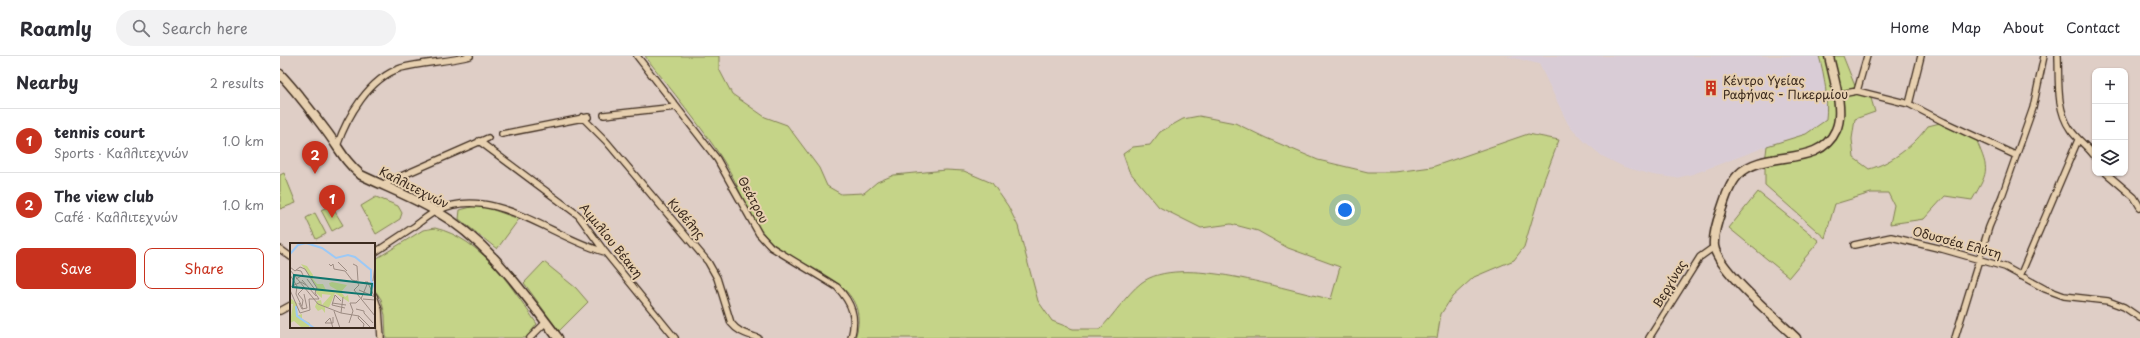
<!DOCTYPE html>
<meta charset="utf-8">
<style>
:root{--surface:#fff;--page:#f2f2f3;--text:#2b2b33;--muted:#7c7c81;--line:#e1e1e2;--accent:#c8321e}
body{margin:0;font-family:"Playpen Sans",sans-serif;background:var(--page);color:var(--text)}
.controls{position:absolute;right:12px;top:12px;display:grid;overflow:hidden;border-radius:8px;box-shadow:0 1px 3px #0004}
.controls button{width:36px;height:36px;display:grid;place-items:center;padding:0;border:0;border-bottom:1px solid var(--line);background:var(--surface);color:var(--text);font:20px sans-serif}
.you{position:absolute;left:1065px;top:154px;width:14px;height:14px;margin:-10px;border:3px solid #fff;border-radius:50%;background:#1a73e8;box-shadow:0 0 0 6px #1a73e833}
.badge{display:grid;place-items:center;width:26px;height:26px;border-radius:50%;background:var(--accent);color:#fff;font-size:13px;font-weight:700}
.pin{position:absolute;translate:-50% -33px;filter:drop-shadow(0 1px 2px #0008)}
.pin::after{content:'';position:absolute;top:21px;width:14px;height:12px;background:inherit;clip-path:polygon(0 0,100% 0,50% 100%)}
.list{margin:0;padding:0;list-style:none}
h2{display:flex;justify-content:space-between;align-items:center;height:52px;margin:0;padding:0 16px;font-size:17px}
h2 small{font-size:13px;font-weight:400;color:var(--muted)}
.list li{display:grid;grid-template-columns:26px 1fr auto;gap:12px;align-items:center;box-sizing:border-box;height:64px;padding:0 16px;border-top:1px solid var(--line)}
.list b{display:block;font-size:15px;white-space:nowrap}
.list p{margin:0;font-size:13px;white-space:nowrap;color:var(--muted)}
.list em{font-size:13px;font-style:normal;color:var(--muted)}
.actions{display:flex;gap:8px;padding:12px 16px}
.actions a{flex:1;padding:9px 0;border:1px solid var(--accent);border-radius:8px;text-align:center;font-size:14px;color:var(--accent)}
.actions .main{background:var(--accent);color:#fff}
.icon{flex:none;width:22px;height:22px;fill:none;stroke:currentColor;stroke-width:2;stroke-linecap:round;stroke-linejoin:round}
.map{position:relative;flex:none;width:1860px;height:282px;overflow:hidden}
header{display:flex;align-items:center;gap:24px;box-sizing:border-box;height:56px;padding:0 20px;background:var(--surface);border-bottom:1px solid var(--line)}
header strong{font-size:19px}
nav{display:flex;gap:22px;margin-inline-start:auto;font-size:14px}
.search{width:280px;height:36px;background:var(--page);display:flex;align-items:center;gap:10px;box-sizing:border-box;padding:0 14px;border-radius:22px;color:var(--muted);font-size:15px}
main{display:flex}
aside{flex:1;background:var(--surface)}
.map>svg:first-child{display:block}
.built{fill:#d9ccd6}
.green{fill:#c5d488;stroke:#807f53}
.lines{fill:none;stroke-linecap:round;stroke-linejoin:round}
.street-casing{stroke:#3b2a1e;stroke-width:8}
.secondary-casing{stroke:#3b2a1e;stroke-width:11}
.street{stroke:#e7d0b0;stroke-width:5.5}
.secondary{stroke:#e7d0b0;stroke-width:8}
.labels{text-anchor:middle;stroke-width:4;stroke-linejoin:round;paint-order:stroke}
.poi-label{font-size:12px;fill:#3b2a1e;stroke:#e7d0b0;text-anchor:start}
.street-label{font-size:12px;fill:#3b2a1e;stroke:#e7d0b0}
.inset-river{fill:none;stroke:#9cc9f6;stroke-width:2}
.inset-road{fill:none;stroke:#9d8c83;stroke-width:1}
.view{fill:#0f766e;fill-opacity:0.15;stroke:#0f766e;stroke-width:2}
.inset-edge{fill:none;stroke:#3b2a1e;stroke-width:2}
</style>
<header>
<strong>Roamly</strong>
<div class="search"><svg class="icon" aria-label="search" viewBox="0 0 24 24"><circle cx="10" cy="10" r="6"/><path d="M15 15l6 6"/></svg>Search here</div>
<nav><a>Home</a><a>Map</a><a>About</a><a>Contact</a></nav>
</header>
<main>
<aside>
<h2>Nearby<small>2 results</small></h2>
<ul class="list">
<li><span class="badge">1</span><div><b>tennis court</b><p>Sports · Καλλιτεχνών</p></div><em>1.0 km</em></li>
<li><span class="badge">2</span><div><b>The view club</b><p>Café · Καλλιτεχνών</p></div><em>1.0 km</em></li>
</ul>
<div class="actions"><a class="main">Save</a><a>Share</a></div>
</aside>
<div class="map">
<svg width="1860" height="282" viewBox="0 0 1860 282">
<rect width="100%" height="100%" fill="#dfcec6"/>
<filter id="ink" filterUnits="userSpaceOnUse"><feTurbulence type="fractalNoise" baseFrequency=".025" numOctaves="2"/><feDisplacementMap in="SourceGraphic" scale="8" xChannelSelector="R" yChannelSelector="G"/><feConvolveMatrix kernelMatrix="1 2 1 2 8 2 1 2 1" color-interpolation-filters="sRGB"/></filter>
<g filter="url(#ink)">
<path class="built" d="M1226,0h313l5,17 3,33 -1,14 -20,14 -27,8 -86,32 -17,4 -23,-3 -29,-8 -22,-11 -18,-15 -16,-17 -29,-60z"/>
<path class="green" d="M365,0h74v13l13,25 33,23 22,8 32,43 8,18 14,8 23,-1 13,-11 17,-7 52,-5 18,1 28,12 16,23 10,20 20,75 14,20 21,8h27c14,-14 26,-34 41,-46 39,-30 145,8 190,16l9,-32 -52,-19 -30,-17 -27,-7 -30,4 -42,-21 -30,-36 -6,-17 10,-7 17,-2 10,-13 23,-13 16,-3 36,7 31,15 52,22 50,12h27l37,-5 96,-33 31,6 -15,40 -20,67 -10,13 -40,17 -22,20 -11,17 -4,24h-582c19,-55 -49,-67 -80,-93 -26,-21 -34,-58 -52,-85 -23,-36 -52,-70 -78,-104z
M1539,0h24l14,35 13,4 5,17 -20,7 -3,20 2,19 15,11c23,-6 45,-24 59,-43l16,-4 31,14c13,34 16,32 -3,64l-27,-4 -21,23 -34,5 4,-19 -6,-12h-17l-36,11 -10,34 -60,-53v-23l2,-16 39,-12 20,-14c2,-22 -1,-43 -7,-64z
M4,117l12,30 -16,6v-34z
M1478,136l61,49 -30,36 -60,-49z
M96,141l22,9 4,7 -2,6 -24,15 -15,-28z
M51,149l12,20 -11,6 -11,-21z
M195,150l13,2 31,11 -22,30 -38,-30 1,-9z
M35,157l11,21 -10,5 -10,-21z
M155,172c47,11 76,58 102,96l-11,14h-140l-1,-23 -4,-16 -7,-10v-29l49,-30z
M264,206l32,26 12,14 -29,29 -35,-48z"/>
<g class="lines">
<g class="street-casing">
<path id="street" d="M357,0l80,103 42,75 12,13 66,40c15,16 20,30 14,51
M1778,0c1,24 -2,53 12,73 7,11 18,17 25,28
M1577,35l10,-35
M1556,39l21,-4 52,13 35,18 71,33
M1629,48l12,-48
M324,59l72,-8
M302,61l24,24 102,121 9,16 14,45c8,10 16,11 27,15
M222,78l86,-17
M199,85l99,74 27,37 70,86
M57,90c10,-29 32,-68 64,-78 22,-6 47,-6 69,-12
M1826,117l28,24 6,10
M101,129l107,-47
M1574,189l37,-8 51,12 63,18 40,22 19,7 44,5 16,6 16,11
M0,193l11,8
M94,197c14,-9 27,-18 41,-27 7,-5 14,-12 22,-15 55,-28 115,27 168,41
M1740,220l58,-136
M94,240l5,14 2,28
M0,255l11,-6
M250,282l16,-16
M1369,282l51,-81 14,-10
M1675,282l34,-111 13,-31 31,-88 11,-52"/>
</g>
<g class="secondary-casing">
<path id="secondary" d="M0,18c17,18 32,38 47,58 12,16 18,30 34,43 25,12 51,22 75,36 52,30 86,80 122,127
M1516,282c-18,-18 -79,-69 -82,-92 -1,-12 3,-24 7,-35 4,-12 8,-26 17,-36 26,-27 81,-6 98,-45 9,-19 -3,-54 -7,-74"/>
</g>
<use href="#street" class="street"/>
<use href="#secondary" class="secondary"/>
</g>
</g>
<defs>
<g id="building-bare" transform="scale(1.2)"><path d="M-4-6H4V6H1V3H-1V6H-4ZM-2.5-4.3h1.7v1.8h-1.7ZM.8-4.3h1.7v1.8H.8ZM-2.5-1h1.7V.8h-1.7ZM.8-1h1.7V.8H.8Z" fill="#c8321e" stroke="#e7d0b0" stroke-width="2.5" paint-order="stroke"/></g>
</defs>
<g fill-rule="evenodd">
<use href="#building-bare" x="1431" y="32"/>
</g>
<g class="labels">
<g class="poi-label">
<text x="1443" y="29">Κέντρο Υγείας<tspan x="1443" dy="14">Ραφήνας - Πικερμίου</tspan></text>
</g>
<g class="street-label">
<text transform="translate(134 132) rotate(27)" y="4">Καλλιτεχνών</text>
<text transform="translate(473 144) rotate(62)" y="4">Θεάτρου</text>
<text transform="translate(406 163) rotate(49)" y="4">Κυβέλης</text>
<text transform="translate(331 185) rotate(51)" y="4">Αιμιλίου Βέακη</text>
<text transform="translate(1677 187) rotate(15)" y="4">Οδυσσέα Ελύτη</text>
<text transform="translate(1390 228) rotate(-59)" y="4">Βεργίνας</text>
</g>
</g>
<g transform="translate(10 187)">
<rect width="85" height="85" fill="#dfcec6"/>
<path d="M11,21l6,2 6,9v4l4,5h6l3,6h11l-7,-4 -1,-3 3,-1 15,3 -6,7 4,5 3,-2 1,7 -14,-9 -6,14h-4v6l-3,-4 -4,2 -3,-4 2,-6 4,-1 1,5 9,-10 -9,-1v4l-6,-5 1,-6zM0,55l7,5 -1,13 6,-2v5l8,4 -1,5 -8,-1 -7,-6 -4,2 3,-19h-3z" fill="#c5d488"/>
<path class="inset-river" d="M0,11l8,-9 8,-2 16,5 14,10 12,-3 7,2 16,13v10l4,8M6,63l1,10 17,12"/>
<path class="inset-road" d="M48,19l9,9M39,21l2,2 2,-2 1,5 11,2 7,9 4,1M63,21l4,2 1,15M0,24l5,4 5,-4 5,2 12,19 -2,5 4,6h-10l1,11 -10,3 -10,-23M0,27l28,34 23,9 18,3 11,11M6,27l5,1 2,4 -7,4M0,32l7,11 -1,8 7,15M17,36l9,12M12,37l14,16M66,37l3,5 -5,5 21,26M83,38l2,-16M78,40l6,13M0,44l11,-5 5,3M69,47l16,7M71,56l7,-17h-3M73,56l12,1M51,58l-6,-6 -3,10 13,3M9,60l3,6 5,-1 -3,-14M42,60l14,2M12,63l1,-6 -5,-6 6,-6M66,66l8,2v2l9,10M44,68l6,17M51,70l2,-16M69,73l-1,2 6,6 -1,4M35,80l5,-5 3,10M35,80h8v-6M59,80l4,-12 -3,-8h6l4,-4"/>
<path class="view" d="M4,32l78,9 -1,11 -78,-8z"/>
<rect width="85" height="85" class="inset-edge"/>
</g>
</svg>
<div class="controls">
<button>+</button>
<button>−</button>
<button><svg class="icon" aria-label="layers" viewBox="0 0 24 24"><path d="M12 4l9 5-9 5-9-5zM3 14l9 5 9-5"/></svg></button>
</div>
<div class="you"></div>
<div class="pin badge" style="left:52px;top:162px">1</div>
<div class="pin badge" style="left:35px;top:118px">2</div>
</div>
</main>
